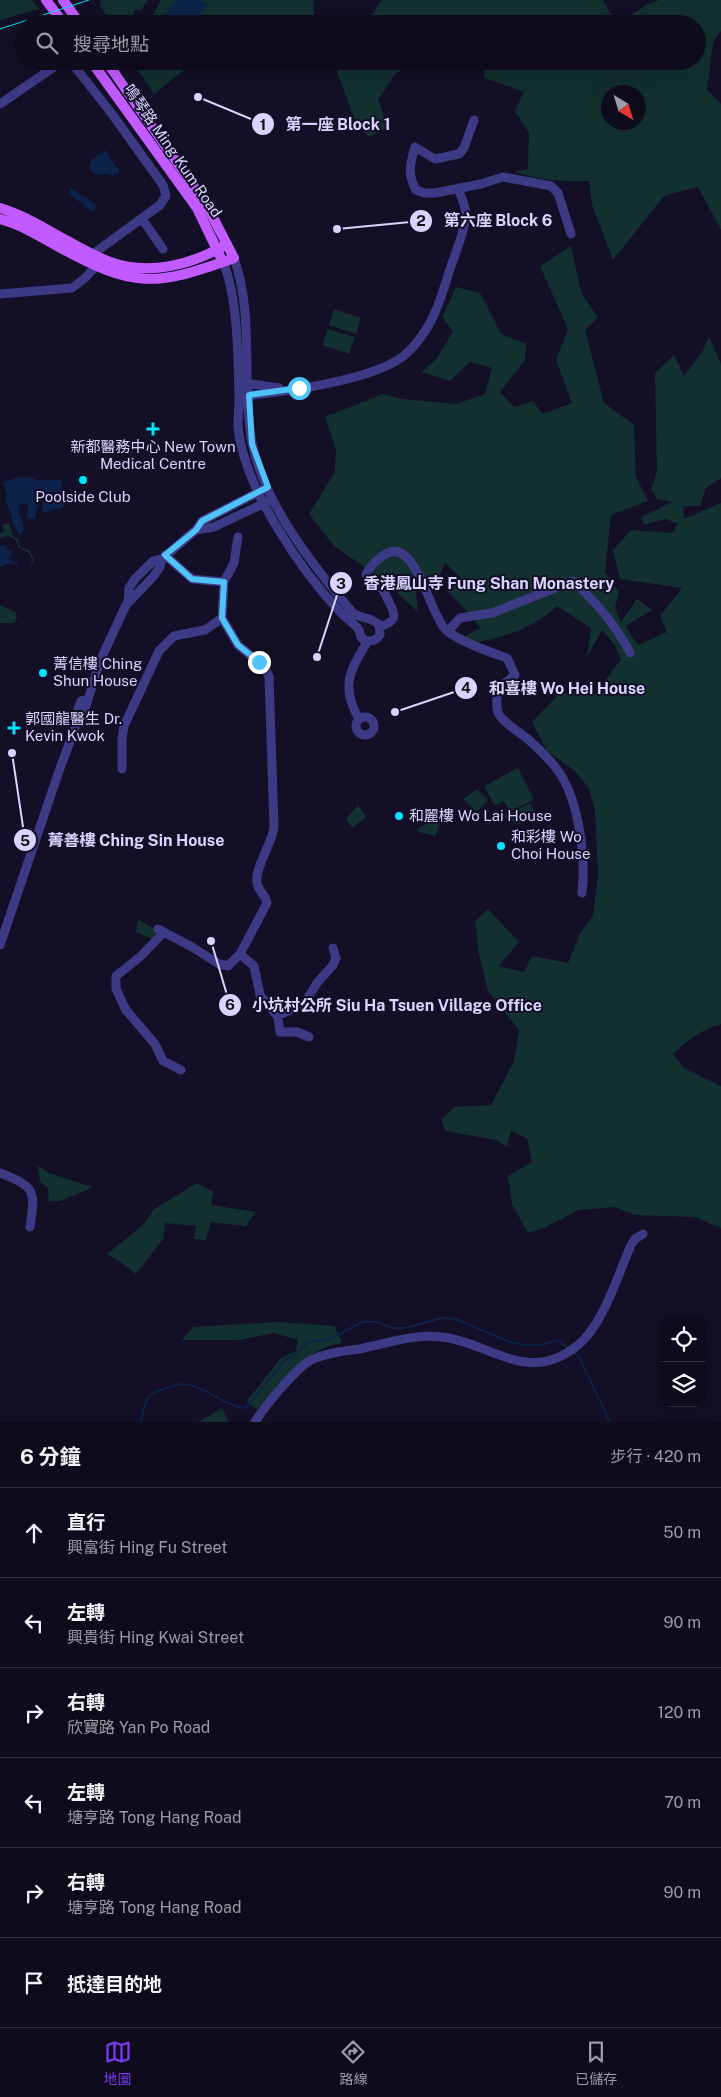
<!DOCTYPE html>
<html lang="zh-TW">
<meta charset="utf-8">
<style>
:root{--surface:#0e0b1c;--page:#171425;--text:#f1f3f6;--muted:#9b9ba3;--line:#2e2b3b;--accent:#7c3aed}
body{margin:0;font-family:"Public Sans","Noto Sans TC",sans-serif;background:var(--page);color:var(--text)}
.controls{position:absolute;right:15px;bottom:15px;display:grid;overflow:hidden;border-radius:10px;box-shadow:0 5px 20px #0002}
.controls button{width:45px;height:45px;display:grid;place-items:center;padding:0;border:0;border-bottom:1px solid var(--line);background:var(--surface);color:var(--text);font:25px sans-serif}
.compass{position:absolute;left:601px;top:85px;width:45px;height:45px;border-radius:50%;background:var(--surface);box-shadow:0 5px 20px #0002;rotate:142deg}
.stop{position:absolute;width:15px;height:15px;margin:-11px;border:4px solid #4fc3f7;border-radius:50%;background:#fff}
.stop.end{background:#4fc3f7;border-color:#fff;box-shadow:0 1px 5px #0008}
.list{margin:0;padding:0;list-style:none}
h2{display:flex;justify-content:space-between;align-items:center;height:65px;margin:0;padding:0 20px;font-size:21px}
h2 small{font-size:16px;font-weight:400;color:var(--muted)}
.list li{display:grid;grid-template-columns:32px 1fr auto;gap:15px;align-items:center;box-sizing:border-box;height:90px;padding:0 20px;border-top:1px solid var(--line)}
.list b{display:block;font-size:19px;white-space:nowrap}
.list p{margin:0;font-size:16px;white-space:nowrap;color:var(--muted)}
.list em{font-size:16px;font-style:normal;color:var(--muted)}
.icon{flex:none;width:28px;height:28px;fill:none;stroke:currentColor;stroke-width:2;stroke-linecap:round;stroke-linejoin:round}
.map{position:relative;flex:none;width:721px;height:1422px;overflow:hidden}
.search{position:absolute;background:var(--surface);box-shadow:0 5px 20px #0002;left:15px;right:15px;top:15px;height:55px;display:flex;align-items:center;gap:12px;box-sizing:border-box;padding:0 18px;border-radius:28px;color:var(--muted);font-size:19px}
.sheet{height:605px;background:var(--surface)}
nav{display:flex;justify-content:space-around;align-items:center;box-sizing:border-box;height:70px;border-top:1px solid var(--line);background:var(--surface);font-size:14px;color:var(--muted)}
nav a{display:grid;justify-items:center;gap:2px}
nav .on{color:var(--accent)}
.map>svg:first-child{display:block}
.green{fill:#12302f;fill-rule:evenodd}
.water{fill:#0c2248}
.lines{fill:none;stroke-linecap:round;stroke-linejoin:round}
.stream{stroke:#0c2248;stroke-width:2}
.minor{stroke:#3d3a85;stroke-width:9}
.major{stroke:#c25bff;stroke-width:10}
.tram{stroke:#00e5ff;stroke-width:1}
.route{stroke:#4fc3f7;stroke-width:6}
.poi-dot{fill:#00e5ff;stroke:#130f26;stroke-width:2}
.labels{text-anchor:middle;stroke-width:4;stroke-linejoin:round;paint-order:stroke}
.street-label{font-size:15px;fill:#d9d4ff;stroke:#130f26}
.poi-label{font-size:15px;fill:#d9d4ff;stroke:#130f26;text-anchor:start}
.leader{fill:none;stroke:#d9d4ff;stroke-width:2}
.callout-dot{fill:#d9d4ff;stroke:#130f26;stroke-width:2}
.mark-label{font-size:15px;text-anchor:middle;font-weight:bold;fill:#111}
.callout-label{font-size:16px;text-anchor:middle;font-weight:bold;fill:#d9d4ff;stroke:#130f26;stroke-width:4;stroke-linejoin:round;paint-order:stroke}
</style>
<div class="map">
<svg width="721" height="1422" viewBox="0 0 721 1422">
<rect width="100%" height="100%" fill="#130f26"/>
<path class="green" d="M0,0h32l7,9 -39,11z
M101,0h46l-6,11 -5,-2 -3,6 5,3 -5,6h-21l-12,-19z
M161,0h152l2,24 -65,-5 -6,5h-96z
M382,0h221l8,15h20l15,-10 13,-5h62v31l-8,11 -6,48 14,14v126l-23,-43 -34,9 -51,64 -21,-55 -3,-24c-26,1 -50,-1 -75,-9l14,-3 1,-36 -14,-22 9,-19 -39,-14 -3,-16 -4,-1h219v-37h-332zM608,92h30v30h-30z
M132,61h63l-41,33z
M343,61h73l-21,13 -17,26 10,27 -19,10 -13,-14 -19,-51z
M571,246l10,46 17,26 -13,12 19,73 30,22 2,52 12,24 -37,14 -6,57 14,20 -4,16 6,14 16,-23 15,11 -27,16 13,19 29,-13 -7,-16 22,-28 -62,-9 -7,-29 18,-20 41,3 6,-9 -12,-5 -22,6 -3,-8 31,-15 -15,-3 -6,-10 6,-17 -2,-99 19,-18 10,21 18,-24 7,-15 12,27v114l-15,10 -6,18h-17l1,13 37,-16v521c-19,5 -34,17 -48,30l11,14 37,18v142l-26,-11 -61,-2 -19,-8 -36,3 -33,17 -18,6 -16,-29 -4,-28 24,-14 -5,-24 -16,-7 -4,16 -11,-7 -50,-9 -5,-11 13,-13 37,-2 23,-44 5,-31 -31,-39 -9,-36 -4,-34 13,-12 31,33 -20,24 25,6 8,-16 36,7 13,-31 12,-16 5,-41 -3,-64 -6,-23 -14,-17 -28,-20 -15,-29 28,-29 35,2 26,-36 -7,-15 -12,-14 -15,27 4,-29 -34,-22c-27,25 -54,31 -89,38l-2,-8 14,-8 -10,-14 -24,-24 14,-13 -15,-14 -9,22 -26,-8 -18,4 24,9 2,22 -36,-33 -48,-33 -25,-32 26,-42 1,-22 -11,-33 58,-23 19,5 54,5 29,-10 7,-26 -22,-6 -20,19 -29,-9 15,-12 17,-29 -11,-14 14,-30 24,6 21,41 25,10 -1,16 -25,32 14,15 19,-6 9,13 30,-11 -16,-43 12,-31 -28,-63z
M334,309l27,9 -5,16 -27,-9z
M328,329l27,8 -6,17 -27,-9z
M9,523l4,13 5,3 2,8 9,3 5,9 -3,7 1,-7 -3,-6 -10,-5 -4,-9 -7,-3 -8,2v-5l4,-1 -2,-7z
M0,605l16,7 1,5 -3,6h-14z
M518,768l16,31 -24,13 -6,-11 -9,5 -11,-20z
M477,789l11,11 -11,12 -14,-13z
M530,803l6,11 -18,10 -11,-3 -2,-5z
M358,805l8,12 -14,11 -6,-9z
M438,817l2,7 -5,12 -16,-4 -2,-3z
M138,919l19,12 -5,8 -16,-7z
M38,1166l13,8 42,13 -32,14h-12l-1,-13 -8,-6z
M197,1183l16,9 -2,13 45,7 -10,14 -35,-4 -5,18 -12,-1 2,-13 -31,-3 -2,16 -27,35 -14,-11 -15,-9 37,-30 9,-14z
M278,1322l57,4 7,17c-40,7 -59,38 -85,67l-10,-9 34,-43 15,-7 2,-11 -24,-7 -35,7h-57l11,-13z
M222,1408l7,14h-30z"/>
<path class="water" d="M176,0h24l7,5 -15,19h-35z
M105,150l15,22 -4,3 -1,-2 -3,3 -4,-2 -13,1 -6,-7 2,-8z
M71,188l26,17 -4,7 -25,-19z
M20,477l15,1 -1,15 6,3 -4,3 4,6 -3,1 -2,13 -8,-1 1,-15 -9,2c-2,12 10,20 1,31l-8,-13v-6l-7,-18 2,-3 -4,-14z
M35,480h27l-1,12h-26z
M45,498h16l3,4 -1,6 -12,2 -2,2h-6l-1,-9z
M3,545l4,3 -2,2 6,-1 2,3 -5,7 7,3 2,-2 -4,-3 4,1v6h-10l-7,3v-21z"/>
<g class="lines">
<path class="stream" d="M573,1352l6,5 31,65
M141,1422c4,-20 3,-28 25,-34 6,-1 13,-5 19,-4 22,3 38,22 61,24l38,-47 9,-5 15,-14 21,-3 34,-17h13l17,6h12l37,-10 14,1 53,23 16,3h17l16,-5 9,7"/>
<path class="minor" d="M0,104l61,-42 11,1 40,51 51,71 3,11 -6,9 -67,49
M474,120l-10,28 -5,6 -24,5 -20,-12c-5,17 -8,27 1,43l8,3h11l46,-9 22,-7 48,9 7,7 13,41
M142,219l21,30
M223,262c15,36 15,95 16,135 0,10 -1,20 -1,30 6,61 63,144 104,187 5,5 13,10 17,16 1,2 1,5 2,7 6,7 15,4 19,-2l-1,-10c-7,-8 -17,-6 -26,-12 -39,-46 -89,-109 -101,-170 -11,-61 3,-125 -18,-185
M0,294l72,-6 13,-10 10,-11
M245,383l34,5
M243,396c40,-4 136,-16 164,-43 24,-22 33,-51 42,-81 4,-13 18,-46 17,-58 -1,-9 -5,-18 -8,-26
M196,530l6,-9 61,-31
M165,555l27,24 32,3
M128,602l1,-14 6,-9 18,-18 9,-2 30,-26 4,-3 18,-3 55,-26
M380,627c16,-6 17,-10 9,-25 -2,-4 -4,-10 -8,-14 -4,-6 -12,-7 -15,-14 4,-7 10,-14 18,-19 31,-21 45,57 61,74 11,11 47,24 62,29l8,17 -17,14c-1,6 -2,17 0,23 2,9 24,22 31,28 9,8 19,18 27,28 23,29 30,89 26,125
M448,631l12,-13 32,-5 81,-32c23,21 43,44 57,72
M79,717l-1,-8 3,-8 6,-2
M356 726a9 9 0 1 1 18 0a9 9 0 1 1-18 0Z
M359,719c-19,-33 -9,-49 9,-78
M122,769v-30l2,-13 35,-75 15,-15 31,-6 17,-12
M158,929l34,18 27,17 9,2 12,-12 27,-51c-1,-8 -9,-12 -10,-20 -3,-14 15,-39 17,-56l-5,-151 -8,-12 -23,-19 -16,-27 2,-36 10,-19 4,-26
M163,933l-22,23 -25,20v13l10,21 29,34 8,17 18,9
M0,945l59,-174 20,-54 7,-11 14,-45 26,-56 27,-28 7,-10 2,-8
M240,954l14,12 6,29 18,22 2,15h17l12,5
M277,1016l27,-12 13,-21 16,-18 3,-7 -3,-10
M0,1173c37,14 35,19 30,54
M255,1422c10,-16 40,-53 56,-62 14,-7 33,-9 48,-11 30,-6 59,-17 90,-11 46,9 82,46 129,7 25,-20 40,-70 53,-100l4,-6 8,-5"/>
<path class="major" d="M46,0l18,24
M63,0l17,24
M91,61l106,147 23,48
M0,208c20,6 37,16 55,26 18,10 36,21 55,28 39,14 82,3 117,-18
M0,219c21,5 40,18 59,28 75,41 95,40 175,11l-28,-54 -100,-143"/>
<path class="tram" d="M0,29l89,-29"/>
</g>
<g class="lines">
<path class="route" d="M259,662l-21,-17 -16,-27 2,-36 -32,-3 -27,-24 31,-25 6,-9 66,-34 -16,-43 -3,-49 50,-7"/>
</g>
<g class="poi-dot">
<path d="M150.5 421.5h5v5h5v5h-5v5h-5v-5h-5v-5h5z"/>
<circle cx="83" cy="480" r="5"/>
<circle cx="43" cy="673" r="5"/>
<path d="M11.5 720.5h5v5h5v5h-5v5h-5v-5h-5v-5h5z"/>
<circle cx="399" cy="816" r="5"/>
<circle cx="501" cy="846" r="5"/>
</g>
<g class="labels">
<g class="street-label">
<text transform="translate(173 151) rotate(55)" y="5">鳴琴路 Ming Kum Road</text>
</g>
<g class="poi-label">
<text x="153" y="452" text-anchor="middle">新都醫務中心 New Town<tspan x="153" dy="17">Medical Centre</tspan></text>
<text x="83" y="502" text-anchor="middle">Poolside Club</text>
<text x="53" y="669">菁信樓 Ching<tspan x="53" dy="17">Shun House</tspan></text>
<text x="25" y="724">郭國龍醫生 Dr.<tspan x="25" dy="17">Kevin Kwok</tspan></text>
<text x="409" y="821">和麗樓 Wo Lai House</text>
<text x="511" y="842">和彩樓 Wo<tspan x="511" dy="17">Choi House</tspan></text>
</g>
</g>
<path class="leader" d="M198 97L263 124M337 229L421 221M317 657L341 583M395 712L466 688M12 753L25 840M211 941L230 1005"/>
<g class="callout-dot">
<circle cx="198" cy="97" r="5"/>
<circle cx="337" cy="229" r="5"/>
<circle cx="317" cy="657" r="5"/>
<circle cx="395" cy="712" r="5"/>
<circle cx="12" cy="753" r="5"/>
<circle cx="211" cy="941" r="5"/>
<circle cx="263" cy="124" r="12"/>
<circle cx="421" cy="221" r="12"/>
<circle cx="341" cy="583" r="12"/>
<circle cx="466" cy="688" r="12"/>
<circle cx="25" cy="840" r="12"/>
<circle cx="230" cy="1005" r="12"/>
</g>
<g class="mark-label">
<text x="263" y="130">1</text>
<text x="421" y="226">2</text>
<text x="341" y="589">3</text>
<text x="466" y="693">4</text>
<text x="25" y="846">5</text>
<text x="230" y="1010">6</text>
</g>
<g class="callout-label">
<text x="338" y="130">第一座 Block 1</text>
<text x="498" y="226">第六座 Block 6</text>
<text x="489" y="589">香港鳳山寺 Fung Shan Monastery</text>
<text x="567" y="694">和喜樓 Wo Hei House</text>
<text x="136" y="846">菁善樓 Ching Sin House</text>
<text x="397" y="1011">小坑村公所 Siu Ha Tsuen Village Office</text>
</g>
</svg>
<div class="controls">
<button><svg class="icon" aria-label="locate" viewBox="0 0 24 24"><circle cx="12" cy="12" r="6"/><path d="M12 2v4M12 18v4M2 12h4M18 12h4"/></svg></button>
<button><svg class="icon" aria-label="layers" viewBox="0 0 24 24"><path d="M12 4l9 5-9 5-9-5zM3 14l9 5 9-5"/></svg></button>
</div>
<svg class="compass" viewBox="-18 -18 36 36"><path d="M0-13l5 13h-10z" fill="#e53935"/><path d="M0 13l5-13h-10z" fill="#9b9ba3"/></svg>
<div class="stop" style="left:299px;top:388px"></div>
<div class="stop end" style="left:259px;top:662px"></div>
<div class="search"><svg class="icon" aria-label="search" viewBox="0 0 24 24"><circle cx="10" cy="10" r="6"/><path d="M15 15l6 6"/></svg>搜尋地點</div>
</div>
<section class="sheet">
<h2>6 分鐘<small>步行 · 420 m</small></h2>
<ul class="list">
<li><svg class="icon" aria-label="ahead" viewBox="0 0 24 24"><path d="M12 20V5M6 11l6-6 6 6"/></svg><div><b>直行</b><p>興富街 Hing Fu Street</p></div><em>50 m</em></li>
<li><svg class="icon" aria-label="left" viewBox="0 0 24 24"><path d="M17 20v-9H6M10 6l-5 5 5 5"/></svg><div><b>左轉</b><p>興貴街 Hing Kwai Street</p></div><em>90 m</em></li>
<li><svg class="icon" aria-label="right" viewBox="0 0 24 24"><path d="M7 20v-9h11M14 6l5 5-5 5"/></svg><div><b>右轉</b><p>欣寶路 Yan Po Road</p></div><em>120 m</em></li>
<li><svg class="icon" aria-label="left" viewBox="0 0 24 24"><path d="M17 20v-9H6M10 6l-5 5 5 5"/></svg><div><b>左轉</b><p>塘亨路 Tong Hang Road</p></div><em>70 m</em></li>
<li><svg class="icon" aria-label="right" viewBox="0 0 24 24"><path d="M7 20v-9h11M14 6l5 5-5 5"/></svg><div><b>右轉</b><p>塘亨路 Tong Hang Road</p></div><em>90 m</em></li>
<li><svg class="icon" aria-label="arrive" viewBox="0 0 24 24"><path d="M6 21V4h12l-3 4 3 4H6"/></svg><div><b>抵達目的地</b></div></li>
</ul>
</section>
<nav>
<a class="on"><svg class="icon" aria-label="map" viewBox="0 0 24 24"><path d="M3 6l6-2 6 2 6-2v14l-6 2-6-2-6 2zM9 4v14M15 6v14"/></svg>地圖</a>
<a><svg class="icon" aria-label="directions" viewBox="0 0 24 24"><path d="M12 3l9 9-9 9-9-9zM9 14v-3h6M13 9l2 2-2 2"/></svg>路線</a>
<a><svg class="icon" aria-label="saved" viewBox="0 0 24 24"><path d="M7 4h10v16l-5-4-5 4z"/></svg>已儲存</a>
</nav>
